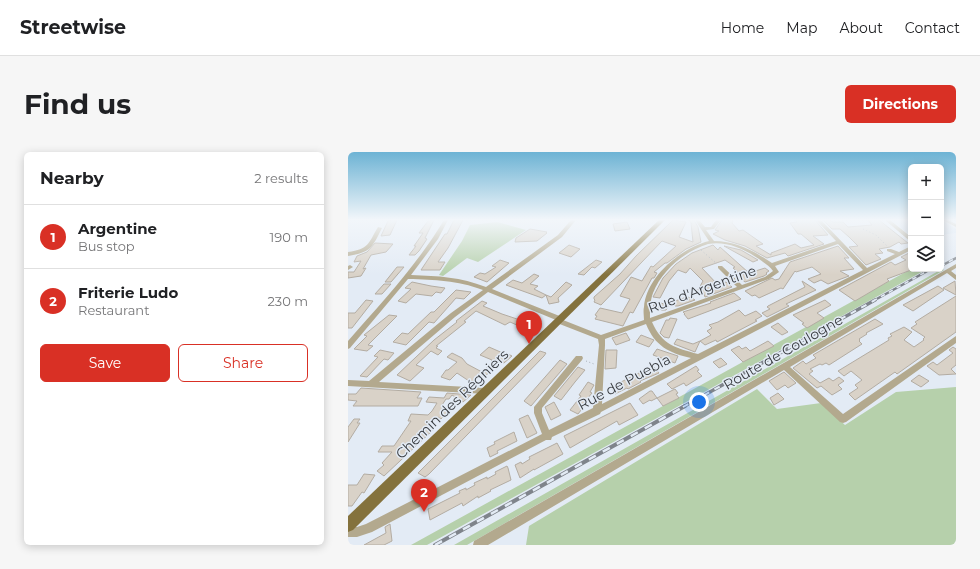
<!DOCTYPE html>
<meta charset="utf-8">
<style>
:root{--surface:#fff;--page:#f6f6f6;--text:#202124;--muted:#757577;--line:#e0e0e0;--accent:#d93025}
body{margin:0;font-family:Montserrat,sans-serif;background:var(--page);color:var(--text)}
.controls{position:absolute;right:12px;top:12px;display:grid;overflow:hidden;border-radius:6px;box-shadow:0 2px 10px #0003}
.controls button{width:36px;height:36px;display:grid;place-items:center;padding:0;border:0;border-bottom:1px solid var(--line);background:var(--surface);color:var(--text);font:20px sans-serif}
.you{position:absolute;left:351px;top:250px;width:14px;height:14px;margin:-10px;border:3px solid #fff;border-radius:50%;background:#1a73e8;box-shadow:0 0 0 6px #1a73e833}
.badge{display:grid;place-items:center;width:26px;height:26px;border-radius:50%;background:var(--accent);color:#fff;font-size:13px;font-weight:700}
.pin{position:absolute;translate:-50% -33px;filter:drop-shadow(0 1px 2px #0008)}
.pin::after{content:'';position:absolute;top:21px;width:14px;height:12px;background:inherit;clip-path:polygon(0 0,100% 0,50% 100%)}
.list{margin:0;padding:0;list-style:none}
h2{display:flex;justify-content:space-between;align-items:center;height:52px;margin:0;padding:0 16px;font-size:17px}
h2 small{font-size:13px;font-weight:400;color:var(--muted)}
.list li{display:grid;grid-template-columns:26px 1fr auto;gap:12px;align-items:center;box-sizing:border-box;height:64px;padding:0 16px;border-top:1px solid var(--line)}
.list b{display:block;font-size:15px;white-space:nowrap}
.list p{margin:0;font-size:13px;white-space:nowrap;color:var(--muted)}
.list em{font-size:13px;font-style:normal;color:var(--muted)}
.actions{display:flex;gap:8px;padding:12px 16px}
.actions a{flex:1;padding:9px 0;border:1px solid var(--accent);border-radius:6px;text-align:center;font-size:14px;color:var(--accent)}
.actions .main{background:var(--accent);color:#fff}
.icon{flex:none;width:22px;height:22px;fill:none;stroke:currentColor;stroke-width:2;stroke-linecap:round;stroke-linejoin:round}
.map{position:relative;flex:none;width:608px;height:393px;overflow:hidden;border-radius:6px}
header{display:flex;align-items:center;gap:24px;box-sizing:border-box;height:56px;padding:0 20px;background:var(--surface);border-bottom:1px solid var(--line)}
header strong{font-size:19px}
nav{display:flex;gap:22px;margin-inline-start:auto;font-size:14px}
.intro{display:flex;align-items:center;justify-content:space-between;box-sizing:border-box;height:96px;padding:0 24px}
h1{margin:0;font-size:28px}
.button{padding:10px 18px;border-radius:6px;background:var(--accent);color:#fff;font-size:14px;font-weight:700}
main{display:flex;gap:24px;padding:0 24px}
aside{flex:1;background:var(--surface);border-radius:6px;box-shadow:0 2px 10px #0003}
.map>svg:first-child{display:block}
.built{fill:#d4e2f2}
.green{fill:#b6d0ab}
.building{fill:#d9d2c8;stroke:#b3aca2}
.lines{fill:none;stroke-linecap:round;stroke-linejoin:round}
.path{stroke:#aab0b8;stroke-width:1;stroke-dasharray:1 2.5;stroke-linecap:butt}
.minor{fill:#b3a98e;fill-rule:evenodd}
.major{fill:#84723d;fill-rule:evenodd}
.rail-far2-casing{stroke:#7f848b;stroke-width:2.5}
.rail-far1-casing{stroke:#7f848b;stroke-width:3.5}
.rail-casing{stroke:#7f848b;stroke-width:4}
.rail-far2{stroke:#e3ebf5;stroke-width:1.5;stroke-dasharray:4.5;stroke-linecap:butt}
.rail-far1{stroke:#e3ebf5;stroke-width:2;stroke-dasharray:6;stroke-linecap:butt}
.rail{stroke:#e3ebf5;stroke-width:2.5;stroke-dasharray:8;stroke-linecap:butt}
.labels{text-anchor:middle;stroke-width:3;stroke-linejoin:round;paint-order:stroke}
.street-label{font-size:14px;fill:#393c40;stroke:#e3ebf5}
</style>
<header>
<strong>Streetwise</strong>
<nav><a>Home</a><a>Map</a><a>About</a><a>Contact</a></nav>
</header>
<div class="intro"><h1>Find us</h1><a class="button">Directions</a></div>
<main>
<aside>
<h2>Nearby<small>2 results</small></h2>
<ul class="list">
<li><span class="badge">1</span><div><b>Argentine</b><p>Bus stop</p></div><em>190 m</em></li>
<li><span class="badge">2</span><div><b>Friterie Ludo</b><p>Restaurant</p></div><em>230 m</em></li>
</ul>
<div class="actions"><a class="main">Save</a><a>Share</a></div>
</aside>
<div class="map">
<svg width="608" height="393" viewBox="0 0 608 393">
<rect width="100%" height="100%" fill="#e3ebf5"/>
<path class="built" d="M543,68h20v16l-16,-13z
M593,68l15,9v4l-15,2z"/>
<path class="green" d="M149,70l29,8 -48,32 -11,-4 -24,18 -4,-1 23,-34 8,-16z
M563,117h16l-500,276h-16z
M594,117l2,1 -477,275h-13z
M608,235v158h-430l3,-19 228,-137 20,20 44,-6 24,22 51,-33z"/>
<path class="building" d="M44,68h5l-7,15 -9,1 7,-15z
M86,68l-9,18 2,1 -8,12 -4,4h-6l7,-9h-2l9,-13h-4l9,-12z
M106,68h9l-15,28 -10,14h7l-5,8h-19l24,-36h2z
M325,68l13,2 -7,15 14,5 -2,-19 1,1 -3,-4h5l4,7 3,15 -15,7 -19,14h-2l-11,9 3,1 -3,5h-2l-19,35 -3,-1 -7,14 -28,-7 2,-3 -2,-1 5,-7 22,5 8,-14 -10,-3 11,-19 11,4 9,-15 2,1 23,-21 -14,-5 -61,64 -7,-3 1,-2 -1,-1v-2l26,-23 16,-18z
M374,68h11l-1,3 7,8 4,-1 20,14 -7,2 15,9v-2l24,-9 6,4 13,-3 -13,-11h-3l-8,-11 7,-1 -2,-2h20l13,15 -15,1 11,8 -36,12 -3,-3 -18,5 -22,-12 -20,-6 -12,-6 6,-3 -4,-1z
M475,68h7l3,2h10l5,5 24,-2 -4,-5h11l29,23 -7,1 -2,-2 -9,5 -11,2 4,4 -8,1 6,5 -15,6 -17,-18 9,-1 -9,-9 -9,-8h-8z
M279,70l3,7 -15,2 -2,-7z
M182,77l17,3 -1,1h1l-10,8 -22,1 1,-4z
M27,91l18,1 -7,8 -15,3 -8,14 3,-1 -5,8 -13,2v-6h6l7,-11 -7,1 3,-6 10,-4z
M221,93l11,4 -9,8 -12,-4z
M365,93l5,5 2,-3 29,26 16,-5 4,3 -3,2 1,1 -3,2 -19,6 -6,-5 3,-1 -9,-8 2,-1 -10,-7 -23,8 16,17 8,-3 6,5 -27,10 -1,-3 -9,-3 3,-1 5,-9 -13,-13 -4,5 -8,-3 -9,11 -9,17 -7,-1 10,-19 13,-14 16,-11z
M376,94l17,4 17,10 -5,2z
M490,94l11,12h-5l10,11 -14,2 9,5 -8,3 -13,5 -7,-4 -7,3 -6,-4 13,-5 -9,-7 -16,5 -1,-1 -12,18 -2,-1 -22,10 -4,-3 -3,1 -7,-5 27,-13 3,2 4,-1 11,-17z
M563,100v18l-24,9 2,2 -34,20 -16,-11 52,-28 4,3 11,-5 -5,-3z
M152,108l9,3 -22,19 -13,-5 6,-4 5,1 11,-7 -4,-1z
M248,108l6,2 -7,6 -3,-1 -8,8 -6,-1z
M49,115h7l-13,15h-6z
M186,122l5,2 -9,8 8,2 -4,3 12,6 -4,3 -36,-13 7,-5 9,3z
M454,129l14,9 -30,14 3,2 -22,11 -5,-4 8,-4 -3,-2 1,-1 37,-19z
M607,129l1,14 -13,-7z
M64,130l19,4 14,2 -4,5 -5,-1 -4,4 -16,-2 -10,9 -8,-2 13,-12 -6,-1z
M218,130l6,3 -14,13 1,4 -10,2 -3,-9 5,2z
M36,132h7l-9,10h-7z
M590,134l6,4 -31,21 -10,-6z
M108,138l15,2 -7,7 -8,-1 -22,25 -5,-1 -23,23 -13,-3 9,-9 6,1 23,-22h3z
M386,141l7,6 -53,20 -4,-5h1l-2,-2 28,-9 -1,-1z
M608,144v36l-59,42 -2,-2 -40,28 -6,-6 9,-6 -3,-3 7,-5 -11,-9 -7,5 -6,-5 51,-31 -1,-2 4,-2 -2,-2 14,-7 8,5 -8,8 10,7 10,-7 -1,-1 2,-2 -14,-9 6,-4 -2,-2z
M339,145l5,1 3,2 -17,6h-3l-3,-4z
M18,148l7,1 -21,27h-4v-15h7z
M477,148l6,5 -14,8 7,5 -17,10 -5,-4 2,-1 -11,-8z
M134,149l5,2 -4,3 19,8 18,6 4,-2 10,4 -8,7 -16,-7 -5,3 -29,-14 -12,10 2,1 -30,24h2l-2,2 6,3 -4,4 -7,-4 -15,14 8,3 -14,13 -13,-6 37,-35 23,-18 -1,-1z
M307,150l10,2 5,-1 -4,7h-4l-9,-3z
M391,158l6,6 11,-5 6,5 -7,4 2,1 -40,21 -1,-2 -11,5 -5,-4 11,-6 -4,-4 5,-3 -3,-3 9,-3z
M41,163l8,1 -29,29 5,1 -6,5 -13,-2 13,-13 -3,-1z
M322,166l7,1 -8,19 -5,-1 -4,-4 6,-13h3z
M527,167l8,5 -17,9 1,1 -8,5 1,1 -1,1 3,3 -33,21 -3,-2 -4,2 -2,-1 -10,5 3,2 -4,3 11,9 9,-5 4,3 6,-4 5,4 -6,4 4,4 -10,6 -11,-9 -4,2 -24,-20 10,-7 3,3 10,-6 -3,-3z
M430,171l10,9 -6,3 -11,-8z
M278,181l4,7 -14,5 -4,-7z
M293,183l13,5 -5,7 -13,-5z
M329,187l16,5 7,-3 -5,11 -21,-8z
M420,189l6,5 -31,16 -12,-12 8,-4 3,3 4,-2 4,4z
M141,195l16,7 1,-1 6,3 -8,7 -3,-1 -17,15 -4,-2 -8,8 -15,-10 -7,7 -9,-3 5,-7h2l9,-8 -10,-5 5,-4 10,5 5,6 15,8 11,-10 -2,-1 1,-1 -12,-5z
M605,195l3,2v16l-5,4 5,5 -17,1 -12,-9 6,-4 4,3 16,-12 -4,-3z
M309,197l21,7 -3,7 -22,-8z
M32,198l14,3 -6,7 -4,-1 -17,18 -7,-1 18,-19 -4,-1z
M258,198h11l-1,18 -11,1z
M192,199l6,2 -2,3 -115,118 -4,3 -7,-4z
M373,206l6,6 -8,4 -6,-6z
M212,208l7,4 -36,42 -7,-5z
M305,214l6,7 -19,8 1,1 -13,7 -1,-1 -12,6 -4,-7z
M348,214l3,4 -2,1 5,5 -16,10 -2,-3 -12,6 -5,-5z
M230,215l7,3 -10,12 -14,18 -7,-4z
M436,220l12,11 -8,5 -3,-3 -8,5 -8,-9z
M571,223l10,6 -8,6 -10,-6z
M240,230l6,3 -4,7 2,1 -5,6 2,1 -11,14 -8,-4 11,-14 -2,-1z
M13,236l60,4 -4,6h5l-4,8h-65l4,-5 -9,-1v-6h8z
M327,237l3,4 -2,1 3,4 -16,8 -6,-8z
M302,239h2l5,7 -6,3 -1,-1 -7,4 -4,-5z
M99,241l24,2 -8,7 -11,-7 -3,4h-3l-4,6 3,2 -3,2 6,3 -7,7 -3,-2 -10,9 5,4 -49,46 -7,-5 7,-6 -2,-2 10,-11h-14l4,-6h12l17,-25h-3l3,-7 17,1 4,-4 5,-8 -11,-1 3,-5 15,1z
M430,241l6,6 -10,6 -4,-7z
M206,250l7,13 -10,5 -6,-13z
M282,251l8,12 -19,10 -2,-4 -47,27 -6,-12z
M180,263l9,18 -10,5 -8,-19z
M6,267h6l-3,4h3l-12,19v-15z
M166,280l3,9 -20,10 1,2 -8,4 -3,-9 8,-4 -1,-2z
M209,291l6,11 -29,16v-1l-14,9 -5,-13 6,-3 1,2 8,-5 -1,-2z
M159,314l1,2 3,12 -21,10 1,1 -13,7v-2l-15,10 -1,-3 -32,17 -2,-11 32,-16 -1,-2 7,-3v2l9,-5 -1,-2 13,-6v2l9,-5 -1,-2z
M16,322l11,1 -11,18 -2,-1 -10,14h-4v-21h9z
M42,372l2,17 -8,4h-20l22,-12 -1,-6z"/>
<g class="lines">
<path class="path" d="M515,77l13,6 11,11
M353,98l16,14
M238,209l8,3"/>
<path class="minor" d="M96,68h4l-10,19 -27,36c28,1 49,2 75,12l72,-52 13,-15h5l-14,17 -70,52 70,28 1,3 38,15 43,-15c0,-4 -1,-9 0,-13 2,-30 37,-59 65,-66l-14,-21h4l6,7h6l5,-7h5l-7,9 -8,1 8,11c22,0 40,10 58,22l64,-22 -20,-21h5l46,48 28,-14 -8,-3v-2h4l8,3 12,-6v4l-310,162 -1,2 -48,23 -1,3h-5l-174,92 -15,5h-9v-10h9l9,-3 176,-90 -8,-21v-6l42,-51h6l1,2 -1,2 -40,48v5l7,17 44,-22 6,-63 -1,-6 -41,-16 -1,-3 -68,-28 -33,25 -76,65 107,6 3,1 1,2 -1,2 -3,1 -138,-8v-6l21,1 82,-68 32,-23c-27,-10 -47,-10 -75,-11l-58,69 -2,1v-8c34,-39 69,-76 96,-121zM360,92c19,-3 36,5 51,15 5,4 11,7 14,12l-8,6 -23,8 -20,-19h-4v2l19,19 -87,31c0,-9 0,-17 3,-25 9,-23 32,-42 55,-49zM490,92l25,26 -165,84c-22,-6 -36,-9 -46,-32l117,-43 10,-7 -4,-6zM298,172c9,22 23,29 45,34l-89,46 3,-59v-6z
M537,68h5l21,17v5z
M595,68h5l8,4v3z
M30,75l4,1c-10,20 -11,24 -34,28v-4c21,-3 20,-8 30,-25z
M608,112v4l-5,3 5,4v5l-9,-7 -157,94 53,47 113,-78v7l-110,79 -3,1 -3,-1 -56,-52 -296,175h-15l1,-4z
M2,113l3,2 -5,3v-4z"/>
<path class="major" d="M311,68h6l-312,310 -5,2v-16z"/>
<g class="rail-far2-casing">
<path id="rail-far2" d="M593,114l15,-8
M525,149l58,-32"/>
</g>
<g class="rail-far1-casing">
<path id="rail-far1" d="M335,255l192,-107"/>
</g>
<g class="rail-casing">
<path id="rail" d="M87,393l250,-139"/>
</g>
<use href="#rail-far2" class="rail-far2"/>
<use href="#rail-far1" class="rail-far1"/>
<use href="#rail" class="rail"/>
</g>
<linearGradient id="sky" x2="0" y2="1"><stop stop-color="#6db3d4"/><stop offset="0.55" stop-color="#f2f6fa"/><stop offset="1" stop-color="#f2f6fa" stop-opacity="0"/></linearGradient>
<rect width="608" height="123" fill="url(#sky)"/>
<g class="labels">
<g class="street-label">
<text transform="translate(354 137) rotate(-20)" y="5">Rue d'Argentine</text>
<text transform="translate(435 200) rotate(-30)" y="5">Route de Coulogne</text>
<text transform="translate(276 230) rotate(-28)" y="5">Rue de Puebla</text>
<text transform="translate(104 252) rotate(-44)" y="5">Chemin des Régniers</text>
</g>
</g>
</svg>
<div class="controls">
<button>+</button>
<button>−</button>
<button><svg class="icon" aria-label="layers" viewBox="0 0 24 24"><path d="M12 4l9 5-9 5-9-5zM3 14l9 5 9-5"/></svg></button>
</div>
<div class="you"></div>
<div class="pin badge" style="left:181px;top:192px">1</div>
<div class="pin badge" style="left:76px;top:360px">2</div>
</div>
</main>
